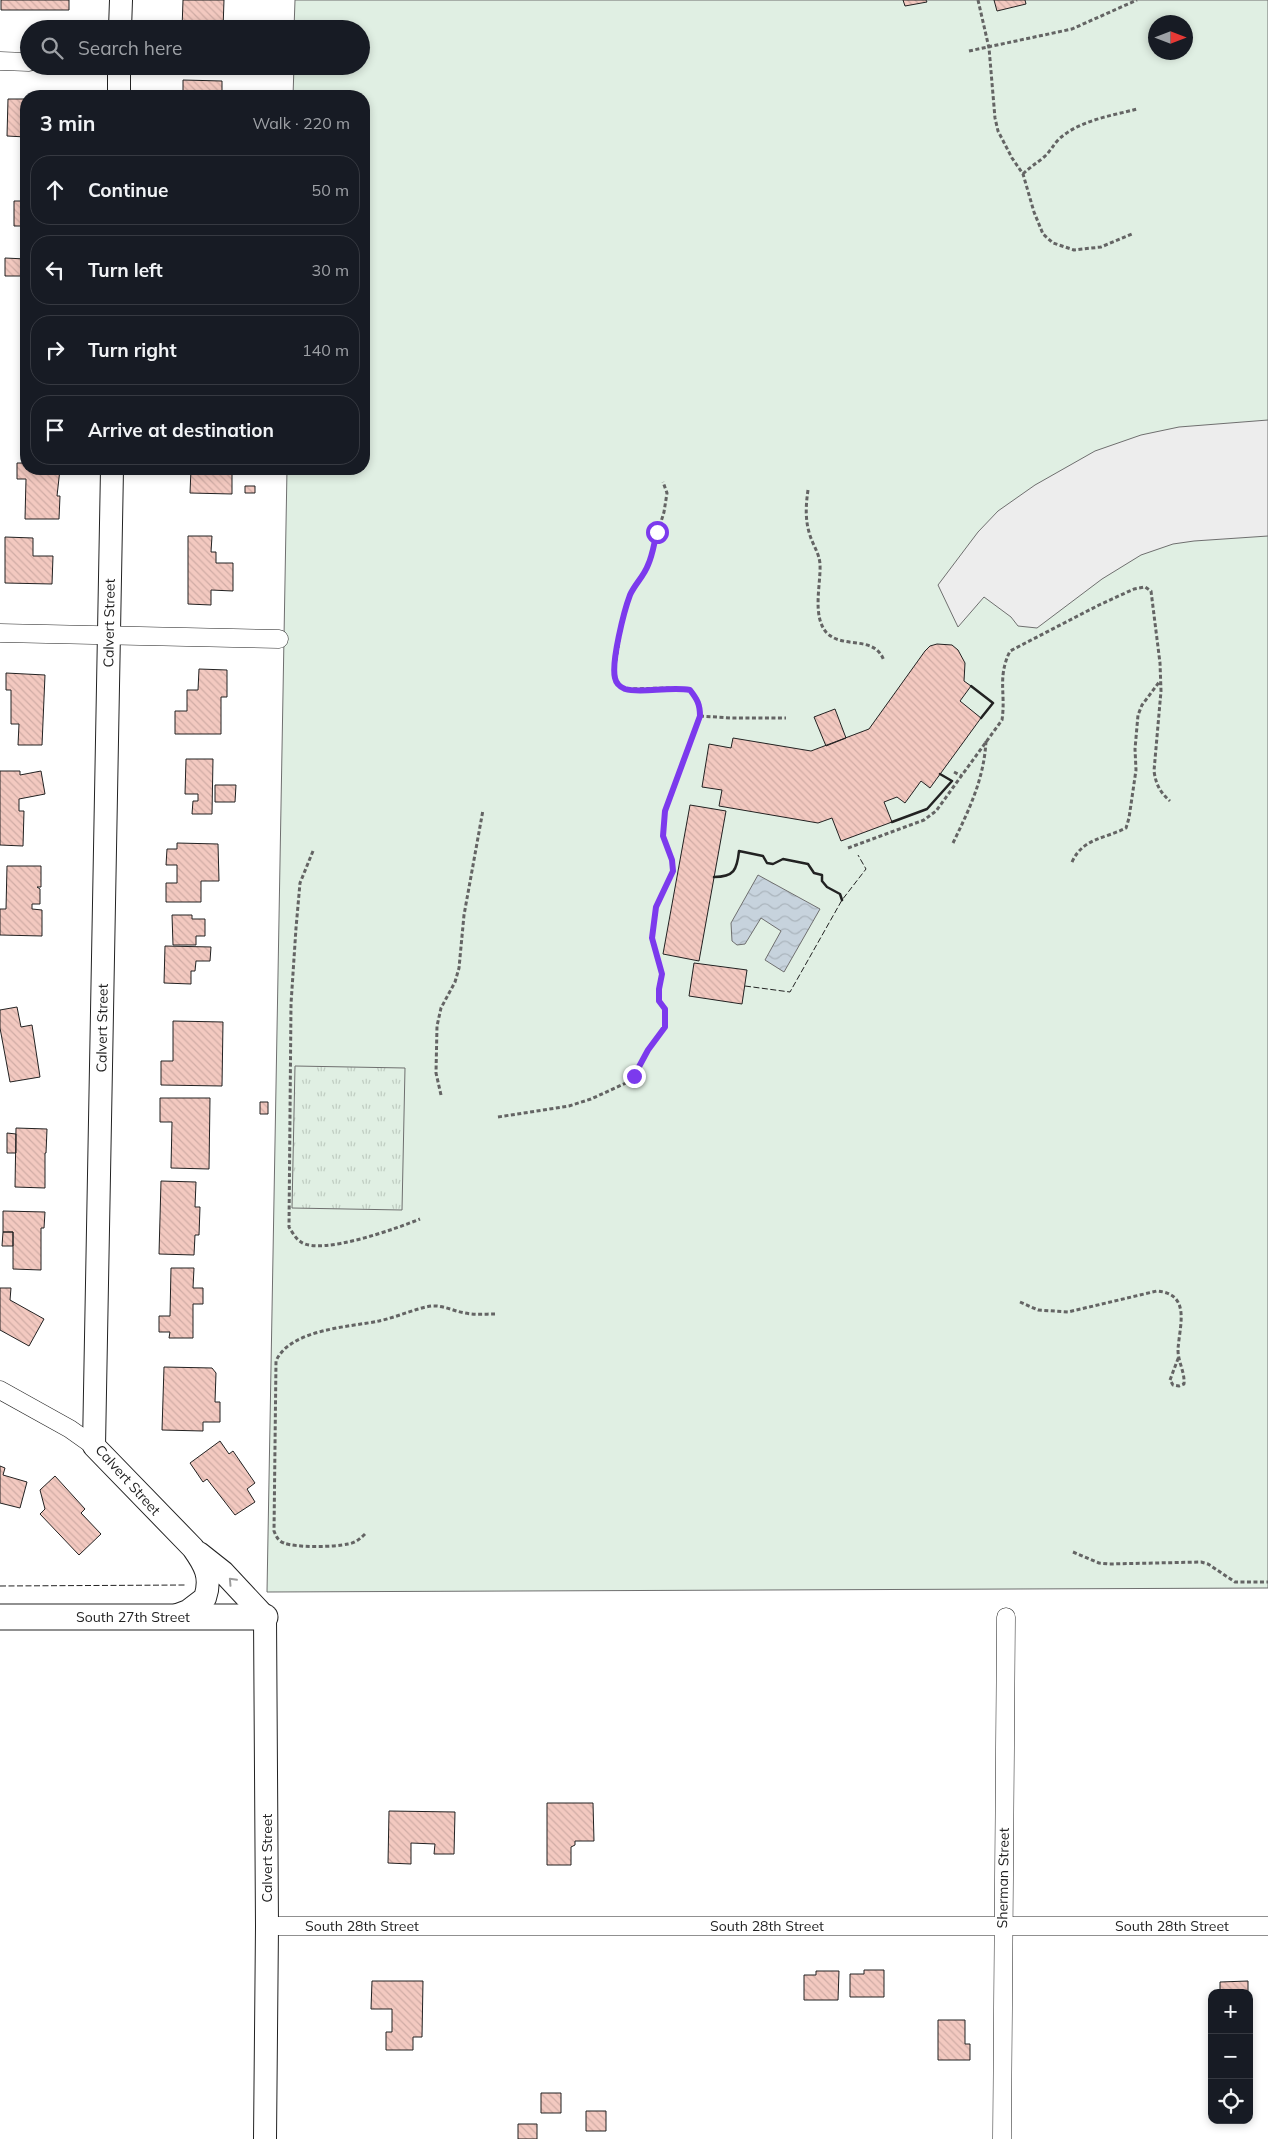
<!DOCTYPE html>
<meta charset="utf-8">
<style>
:root{--surface:#171b24;--page:#242831;--text:#f1f3f6;--muted:#9ea1a6;--line:#363941}
body{margin:0;font-family:Mulish,sans-serif;background:var(--page);color:var(--text)}
.controls{position:absolute;right:15px;bottom:15px;display:grid;overflow:hidden;border-radius:10px;box-shadow:0 2px 8px #0003}
.controls button{width:45px;height:45px;display:grid;place-items:center;padding:0;border:0;border-bottom:1px solid var(--line);background:var(--surface);color:var(--text);font:25px sans-serif}
.compass{position:absolute;left:1148px;top:15px;width:45px;height:45px;border-radius:50%;background:var(--surface);box-shadow:0 2px 8px #0003;rotate:90deg}
.stop{position:absolute;width:15px;height:15px;margin:-11px;border:4px solid #7c3aed;border-radius:50%;background:#fff}
.stop.end{background:#7c3aed;border-color:#fff;box-shadow:0 1px 5px #0008}
.list{margin:0;padding:0;list-style:none}
h2{display:flex;justify-content:space-between;align-items:center;height:65px;margin:0;padding:0 20px;font-size:21px}
h2 small{font-size:16px;font-weight:400;color:var(--muted)}
.list li{display:grid;grid-template-columns:32px 1fr auto;gap:15px;align-items:center;box-sizing:border-box;height:70px;margin:0 10px 10px;padding:0 10px;border:1px solid var(--line);border-radius:20px}
.list b{display:block;font-size:19px;white-space:nowrap}
.list em{font-size:16px;font-style:normal;color:var(--muted)}
.icon{flex:none;width:28px;height:28px;fill:none;stroke:currentColor;stroke-width:2;stroke-linecap:round;stroke-linejoin:round}
.map{position:relative;flex:none;width:1268px;height:2139px;overflow:hidden}
.search{position:absolute;background:var(--surface);box-shadow:0 2px 8px #0003;left:20px;top:20px;width:350px;height:55px;display:flex;align-items:center;gap:12px;box-sizing:border-box;padding:0 18px;border-radius:28px;color:var(--muted);font-size:19px}
.panel{position:absolute;background:var(--surface);box-shadow:0 2px 8px #0003;left:20px;top:90px;width:350px;height:385px;border-radius:20px}
.map>svg:first-child{display:block}
.grass{fill:#e0efe3;stroke:#6f6f6f;fill-rule:evenodd}
.park{fill:url(#park-tufts);stroke:#6f6f6f}
.parking{fill:#ededed;stroke:#6f6f6f}
.water{fill:url(#water-waves);stroke:#6f6f6f}
.building{fill:url(#building-back-hatch);stroke:#222}
.lines{fill:none;stroke-linecap:round;stroke-linejoin:round}
.minor-casing{stroke:#222;stroke-width:19}
.tertiary-casing{stroke:#222;stroke-width:24}
.secondary-casing{stroke:#222;stroke-width:27}
.path{stroke:#646464;stroke-width:3;stroke-dasharray:4 2.5;stroke-linecap:butt}
.minor{stroke:#fff;stroke-width:18}
.tertiary{stroke:#fff;stroke-width:22}
.secondary{stroke:#fff;stroke-width:25}
.fence{stroke:#222;stroke-width:1;stroke-dasharray:6 2.5;stroke-linecap:butt}
.wall{stroke:#222;stroke-width:2.5}
.oneway{stroke:#9c9c9c}
.route{stroke:#7c3aed;stroke-width:6}
.labels{text-anchor:middle;stroke-width:4;stroke-linejoin:round;paint-order:stroke}
.street-label{font-size:14px;fill:#222;stroke:#fff}
</style>
<div class="map">
<svg width="1268" height="2139" viewBox="0 0 1268 2139">
<defs>
<pattern id="park-tufts" width="24" height="20" patternUnits="userSpaceOnUse" patternTransform="scale(1.25)"><rect width="24" height="20" fill="#e0efe3"/><path d="M3 7l-1-3M5 7V3M7 7l1-3M15 17l-1-3M17 17v-4M19 17l1-3" fill="none" stroke="#c0cdc2"/></pattern>
<pattern id="water-waves" width="16" height="10" patternUnits="userSpaceOnUse" patternTransform="scale(1.25)"><rect width="16" height="10" fill="#c7d3dd"/><path d="M0 5q4-4 8 0t8 0" fill="none" stroke="#abb5bd"/></pattern>
<pattern id="building-back-hatch" width="6" height="6" patternUnits="userSpaceOnUse" patternTransform="scale(1.25)"><rect width="6" height="6" fill="#f3c9c0"/><path d="M-1 5l2 2M0 0l6 6M5-1l2 2" fill="none" stroke="#d0aca5"/></pattern>
</defs>
<rect width="100%" height="100%" fill="#fff"/>
<path class="grass" d="M295,0h973v1588l-1001,4 20,-1123h77v-373h-71l1,-30h67v-37h-67zM1156,22h30v30h-30z"/>
<path class="park" d="M295,1066l110,2 -3,142 -110,-2z"/>
<path class="parking" d="M1268,420v116l-74,5 -21,3 -32,11 -39,24 -65,49 -19,-2 -7,-9 -27,-20 -26,30 -20,-42 40,-53 20,-21 37,-26 60,-34 46,-16 38,-8z"/>
<path class="water" d="M758,875l62,34 -36,63 -19,-12 16,-29 -20,-13 -16,26 -8,1 -5,-4 -1,-18z"/>
<path class="building" d="M1,0h68v10h-68z
M183,0h41l-1,29h-41z
M903,0h23l1,2 -22,4z
M994,0h31l1,4 -29,7z
M182,66h46v4l-46,-1z
M183,80l39,1v15h-39z
M8,99h18v38l-19,-1z
M14,201h12v25h-12z
M5,258l21,1v17h-21z
M23,387h3v30h-4z
M17,463h9v6h34l-3,27h3l-1,23h-34l1,-40h-9z
M191,469h41v25l-42,-1z
M245,486h10v7h-10z
M188,536h24l-1,16h5v11h17v28l-22,-1v15l-23,-1z
M5,537l28,1v18h20l-1,28 -47,-1z
M937,644l15,1 6,5 7,13 -1,18 7,5 -11,15 21,17 -51,70 -9,-7 -16,22 -8,-6 -13,5 8,20 -51,19 -9,-23 -14,5 -99,-17 3,-16 -20,-3 7,-43 22,4 2,-10 78,13 58,-22 56,-78 5,-5z
M199,669l28,1v27h-6v37h-46v-23h12v-21h11z
M6,673l39,2 -3,70h-24l1,-21h-8v-34h-5z
M835,709l11,29 -20,8 -12,-29z
M186,759h27l-1,55h-20l1,-13h5v-7h-13z
M0,771h20v4l21,-4 4,23 -26,5v12h5l-1,35 -23,-1z
M215,785h21l-1,17h-20z
M690,805l36,6 -27,150 -36,-7z
M177,843l41,1 1,37h-18v21h-35v-19h11v-18h-11l1,-16h10z
M7,866h34v21h-4l3,2v15h-8v5l10,1v26l-42,-1v-26h6z
M172,915h20v4h13v17h-9v9h-23z
M165,946l46,1 -1,14h-14l-1,10h-4v13l-27,-1z
M694,963l53,7 -5,34 -53,-8z
M17,1007l4,20 11,-2 8,52 -30,5 -10,-54v-18z
M173,1021l50,1 -1,64 -61,-1v-24h12z
M160,1098h50l-1,71 -38,-1 1,-46h-12z
M260,1102h8v12h-8z
M16,1128l31,1 -1,24h-1v35l-30,-1z
M7,1133l9,1v19h-9z
M161,1181l35,1 -1,25h5l-1,28h-4l-1,20 -35,-1z
M3,1211l42,1 -1,16h-3v42l-28,-1v-37h-10z
M3,1232h10v14h-11z
M171,1268h23l-1,20h10v16h-10v34h-24l1,-6h-11v-16h11z
M0,1288h11l-1,12 34,19 -15,27 -29,-16z
M164,1367l48,1 4,5 -1,29h5v20h-17v9l-41,-1z
M220,1441l9,13 4,-3 22,32 -8,6 8,13 -20,13 -28,-36 -4,3 -13,-19z
M0,1466l5,2 -2,7 24,7 -7,26 -20,-5z
M55,1476l30,33 -4,4 20,21 -22,21 -39,-41 5,-5 -5,-19z
M547,1803h46l1,38h-19v4l-4,2v18h-24z
M389,1811l66,1 -1,42h-20l1,-10 -24,-1v21l-23,-1z
M864,1970h20v27h-34v-23h14z
M816,1971h23l-1,29h-34v-25h12z
M372,1981h51l-1,56h-9v13h-27v-18h6v-23h-21z
M1248,1981v12h-28v-11z
M938,2020h27v24h5v16h-32z
M541,2093h20v20h-20z
M586,2111h20v20h-20z
M518,2124h19v15h-19z"/>
<g class="lines">
<g class="minor-casing">
<path id="minor" d="M0,61l29,1
M0,633l279,6
M0,1390l70,39 24,17
M267,1926h1001
M1002,2139l4,-522"/>
</g>
<g class="tertiary-casing">
<path id="tertiary" d="M120,29l1,-29
M119,96v-30
M112,469l-18,977 99,102c12,17 19,29 12,50l-17,13 -16,6
M199,1553l24,19 42,45 2,309 -2,213"/>
</g>
<g class="secondary-casing">
<path id="secondary" d="M0,1617h265"/>
</g>
<path class="path" d="M978,0l11,48 6,70 3,13 14,27 11,16 11,38 9,22 10,9 21,7 27,-3 31,-13
M969,51l103,-22 65,-29
M1023,174c7,-7 14,-11 21,-17 6,-5 9,-12 15,-18 21,-19 52,-23 78,-30
M808,490c-2,14 -3,28 1,42 3,12 10,20 11,32 1,20 -8,51 6,68 16,18 49,2 58,29
M700,716l31,2h55
M954,772l8,4
M953,843c16,-33 31,-64 33,-102
M848,848l76,-28 12,-9 66,-91c4,-27 -5,-42 8,-69l89,-46 35,-16 11,-2 6,4 9,72 1,28 -7,80c2,14 6,21 16,30
M313,851l-13,32 -4,45 -5,76 -2,223c3,5 7,12 12,15 20,14 97,-14 119,-23
M1072,862c11,-24 32,-23 54,-34l3,-10 7,-48 -1,-21 3,-34 4,-10 18,-24
M441,1095l-5,-22 1,-47 4,-18 14,-26 4,-14 5,-53 19,-105
M498,1117l71,-11 22,-7 35,-16 8,-7 14,-27 17,-22 1,-11 -1,-7 -6,-8v-12l3,-15 -10,-36 4,-31 17,-36 -1,-11 -9,-24 2,-25 35,-95v-10l-2,-6 -8,-10 -22,-2 -43,1 -7,-4 -3,-7v-12l9,-55 7,-18 16,-25 17,-56 3,-19 -4,-11
M1020,1302l18,8 30,2 89,-21c35,3 22,36 21,59 0,12 7,22 6,34l-5,2 -6,-1 -3,-5 9,-24
M365,1534c-5,5 -10,9 -17,10 -13,3 -52,4 -64,-1 -6,-2 -8,-7 -10,-12l2,-170c14,-32 74,-34 103,-40 18,-4 35,-12 52,-15 12,-1 22,5 34,7 10,2 20,1 30,1
M1073,1552l26,11 10,1 92,-2 7,2 27,18h33"/>
<use href="#minor" class="minor"/>
<use href="#tertiary" class="tertiary"/>
<use href="#secondary" class="secondary"/>
<path class="fence" d="M745,986l45,6 52,-92 24,-31 -8,-14
M0,1586l187,-1"/>
<path class="wall" d="M971,686l22,17 -12,15
M892,822l35,-13 25,-28 -12,-7
M714,877c20,0 23,-7 25,-26l24,5 4,7 6,1 10,-5 25,5 6,9 8,2v6l5,6 13,7 2,6"/>
</g>
<defs><path id="oneway-chevron" d="M-2-3.5L2.5 0L-2 3.5" fill="none" stroke-width="1.6" stroke-linecap="round" stroke-linejoin="round" transform="scale(1.25)"/></defs>
<use class="oneway" href="#oneway-chevron" transform="translate(232 1581) rotate(-133)"/>
<g class="lines">
<path class="route" d="M634,1076l14,-26 17,-23v-18l-6,-8v-12l3,-15 -10,-36 4,-31 17,-36 -1,-11 -9,-24 2,-25 35,-95c0,-12 -3,-17 -10,-26 -21,-4 -49,4 -65,-1 -5,-2 -9,-6 -10,-11 -4,-16 9,-67 15,-83 5,-11 14,-19 18,-30 5,-11 6,-22 9,-33"/>
</g>
<g class="labels">
<g class="street-label">
<text transform="translate(109 623) rotate(-89)" y="5">Calvert Street</text>
<text transform="translate(102 1028) rotate(-89)" y="5">Calvert Street</text>
<text transform="translate(128 1480) rotate(48)" y="5">Calvert Street</text>
<text x="133" y="1622">South 27th Street</text>
<text transform="translate(267 1858) rotate(-90)" y="5">Calvert Street</text>
<text transform="translate(1003 1878) rotate(-89)" y="5">Sherman Street</text>
<text x="362" y="1931">South 28th Street</text>
<text x="767" y="1931">South 28th Street</text>
<text x="1172" y="1931">South 28th Street</text>
</g>
</g>
</svg>
<div class="controls">
<button>+</button>
<button>−</button>
<button><svg class="icon" aria-label="locate" viewBox="0 0 24 24"><circle cx="12" cy="12" r="6"/><path d="M12 2v4M12 18v4M2 12h4M18 12h4"/></svg></button>
</div>
<svg class="compass" viewBox="-18 -18 36 36"><path d="M0-13l5 13h-10z" fill="#e53935"/><path d="M0 13l5-13h-10z" fill="#9ea1a6"/></svg>
<div class="stop" style="left:657px;top:532px"></div>
<div class="stop end" style="left:634px;top:1076px"></div>
<div class="search"><svg class="icon" aria-label="search" viewBox="0 0 24 24"><circle cx="10" cy="10" r="6"/><path d="M15 15l6 6"/></svg>Search here</div>
<section class="panel">
<h2>3 min<small>Walk · 220 m</small></h2>
<ul class="list">
<li><svg class="icon" aria-label="ahead" viewBox="0 0 24 24"><path d="M12 20V5M6 11l6-6 6 6"/></svg><div><b>Continue</b></div><em>50 m</em></li>
<li><svg class="icon" aria-label="left" viewBox="0 0 24 24"><path d="M17 20v-9H6M10 6l-5 5 5 5"/></svg><div><b>Turn left</b></div><em>30 m</em></li>
<li><svg class="icon" aria-label="right" viewBox="0 0 24 24"><path d="M7 20v-9h11M14 6l5 5-5 5"/></svg><div><b>Turn right</b></div><em>140 m</em></li>
<li><svg class="icon" aria-label="arrive" viewBox="0 0 24 24"><path d="M6 21V4h12l-3 4 3 4H6"/></svg><div><b>Arrive at destination</b></div></li>
</ul>
</section>
</div>
